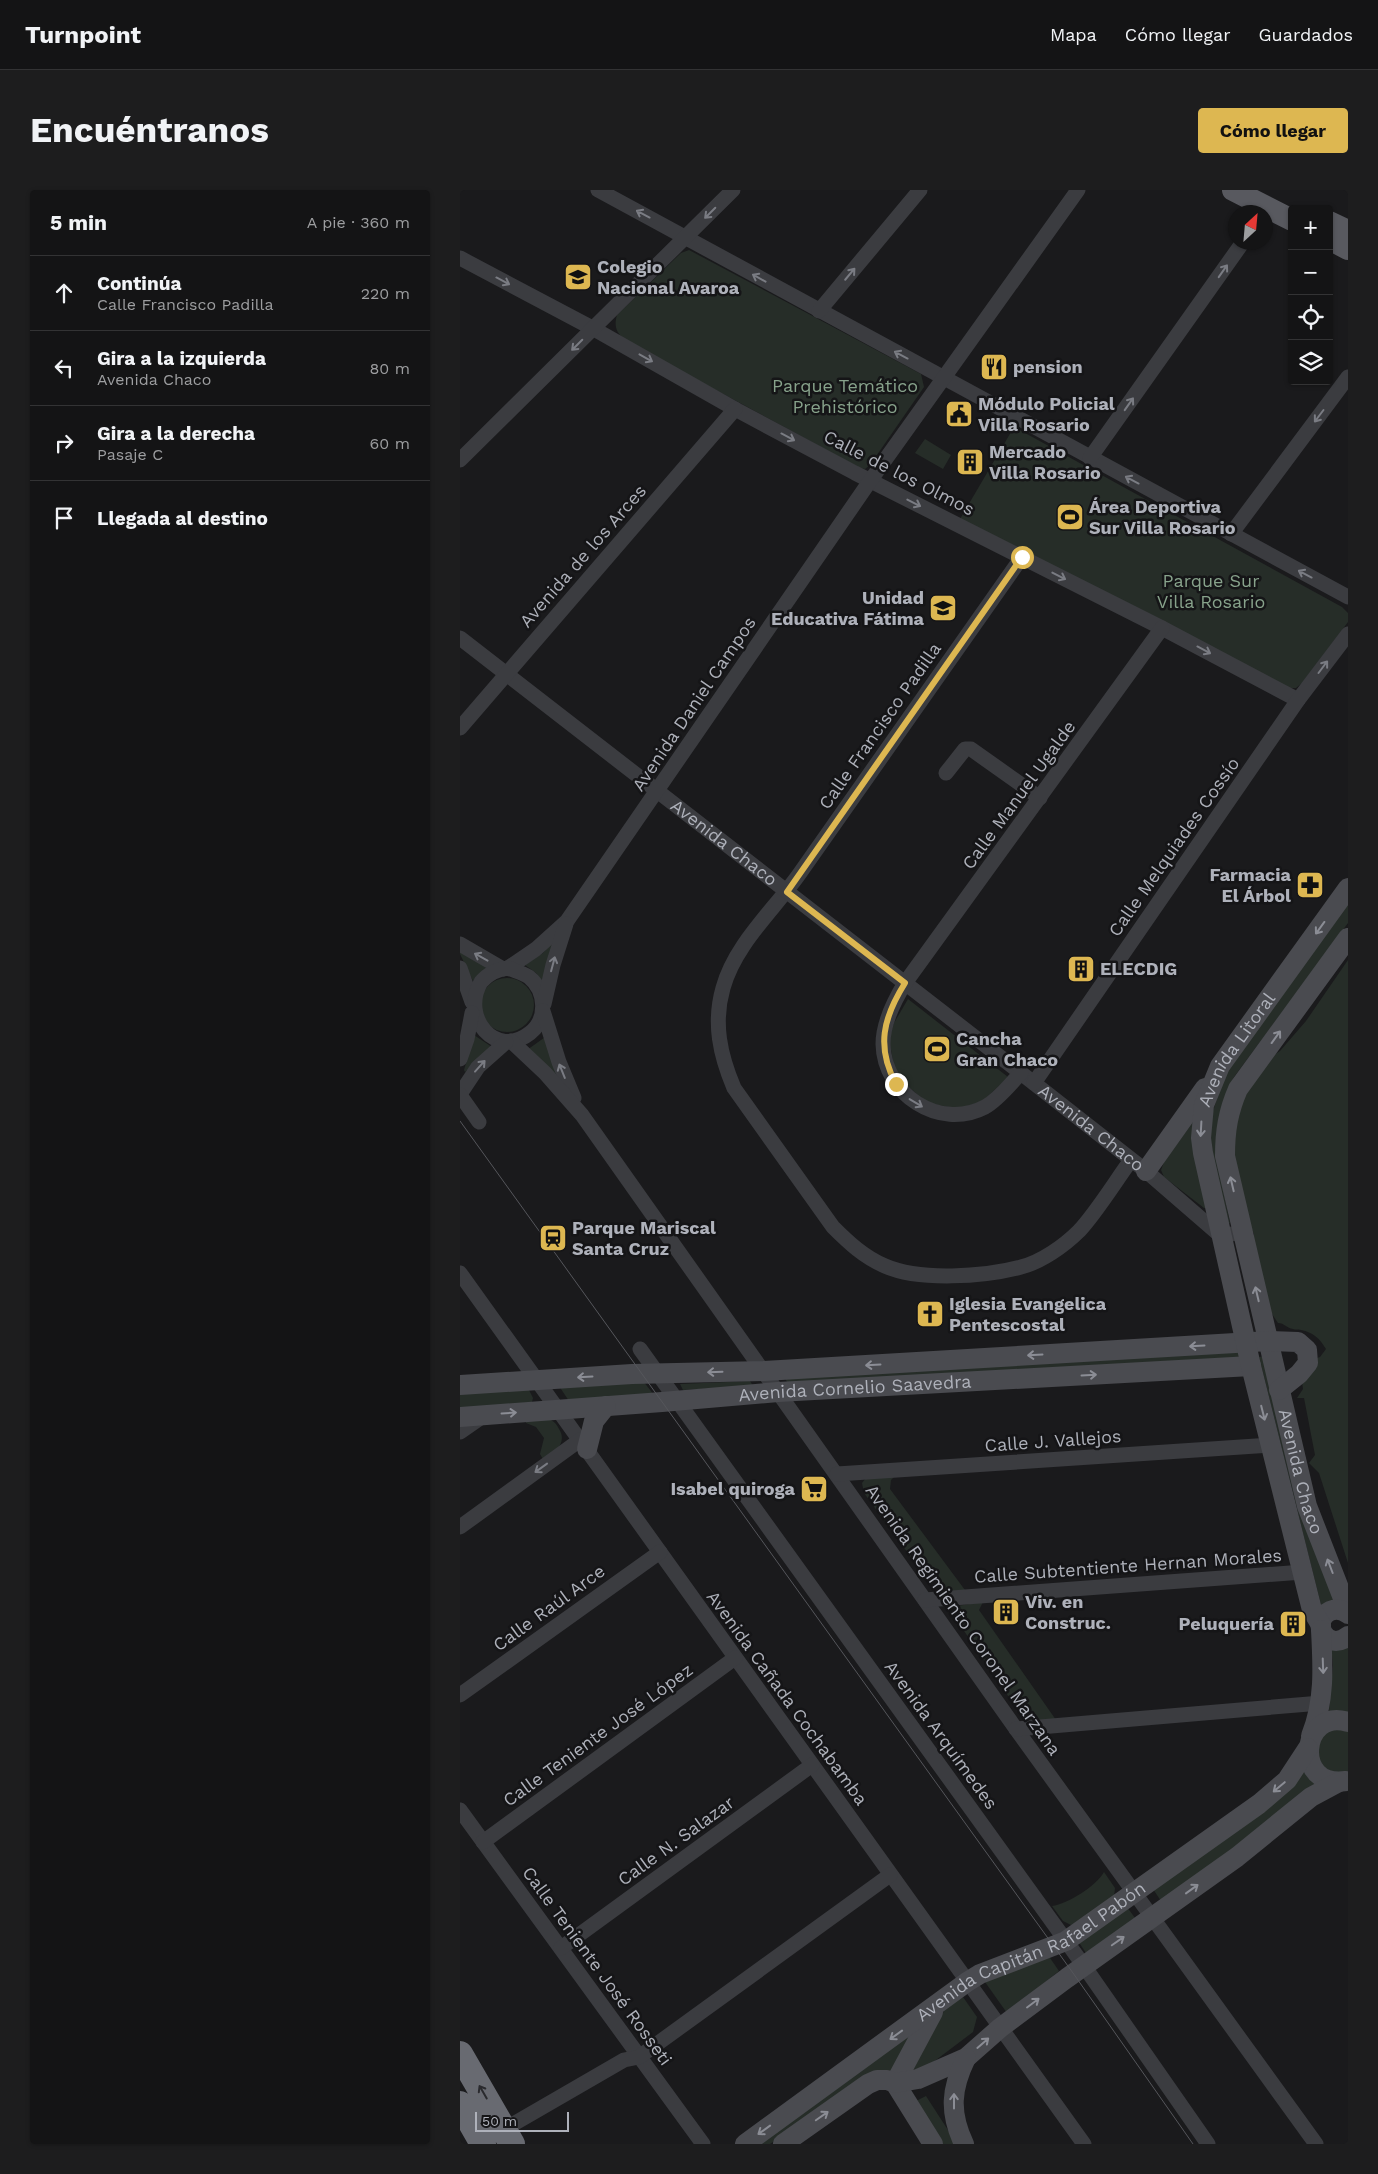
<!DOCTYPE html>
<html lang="es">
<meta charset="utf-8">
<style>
:root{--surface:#141415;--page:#1d1d1e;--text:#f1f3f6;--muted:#9d9ea0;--line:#333334;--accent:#ddb751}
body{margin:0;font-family:"Work Sans",sans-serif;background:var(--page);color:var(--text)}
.controls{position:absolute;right:15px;top:15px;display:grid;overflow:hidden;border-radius:5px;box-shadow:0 1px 4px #0004}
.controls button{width:45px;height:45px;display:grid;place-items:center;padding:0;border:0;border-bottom:1px solid var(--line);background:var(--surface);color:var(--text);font:25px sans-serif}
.compass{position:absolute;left:768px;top:15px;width:45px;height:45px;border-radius:50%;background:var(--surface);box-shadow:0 1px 4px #0004;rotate:26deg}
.scale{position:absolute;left:15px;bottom:12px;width:94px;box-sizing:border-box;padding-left:5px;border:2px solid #aeb1ba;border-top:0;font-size:14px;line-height:18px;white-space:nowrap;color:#aeb1ba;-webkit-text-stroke:4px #151517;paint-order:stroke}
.stop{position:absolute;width:15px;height:15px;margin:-11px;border:4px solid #ddb751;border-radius:50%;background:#fff}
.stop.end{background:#ddb751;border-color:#fff;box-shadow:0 1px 5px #0008}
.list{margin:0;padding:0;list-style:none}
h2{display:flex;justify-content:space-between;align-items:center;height:65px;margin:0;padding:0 20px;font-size:21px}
h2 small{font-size:16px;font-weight:400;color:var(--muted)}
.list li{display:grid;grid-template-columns:32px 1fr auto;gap:15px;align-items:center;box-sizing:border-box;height:75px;padding:0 20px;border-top:1px solid var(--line)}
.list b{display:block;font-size:19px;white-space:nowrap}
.list p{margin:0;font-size:16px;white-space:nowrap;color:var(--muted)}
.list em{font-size:16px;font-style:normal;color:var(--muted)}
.icon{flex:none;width:28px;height:28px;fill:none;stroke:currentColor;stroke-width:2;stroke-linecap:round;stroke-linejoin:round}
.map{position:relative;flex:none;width:888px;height:1954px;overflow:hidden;border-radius:5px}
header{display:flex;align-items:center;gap:30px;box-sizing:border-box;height:70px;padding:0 25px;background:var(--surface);border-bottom:1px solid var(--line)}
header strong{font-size:24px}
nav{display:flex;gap:28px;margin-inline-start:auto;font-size:18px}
.intro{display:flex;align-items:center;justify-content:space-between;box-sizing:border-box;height:120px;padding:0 30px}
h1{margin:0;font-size:35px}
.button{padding:12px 22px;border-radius:5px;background:var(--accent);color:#111;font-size:18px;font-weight:700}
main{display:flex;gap:30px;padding:0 30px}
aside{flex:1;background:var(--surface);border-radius:5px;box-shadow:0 1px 4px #0004}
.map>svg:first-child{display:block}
.green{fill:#262d28}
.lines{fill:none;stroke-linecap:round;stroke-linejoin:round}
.street{stroke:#3b3c40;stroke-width:15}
.secondary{stroke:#4a4b50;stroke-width:20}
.primary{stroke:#58595f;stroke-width:22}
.highway{stroke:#686a71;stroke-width:26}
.tram{stroke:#55565b;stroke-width:1}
.oneway{stroke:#7a7c83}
.oneway2{stroke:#8b8d95}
.oneway3{stroke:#2a2a2e}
.route{stroke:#ddb751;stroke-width:6}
.labels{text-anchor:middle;stroke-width:5;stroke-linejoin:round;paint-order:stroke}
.poi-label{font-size:18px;font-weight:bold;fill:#aeb1ba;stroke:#151517;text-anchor:start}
.park-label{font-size:18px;fill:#87a28b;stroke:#151517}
.street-label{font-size:18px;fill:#aeb1ba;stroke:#151517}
</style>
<header>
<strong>Turnpoint</strong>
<nav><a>Mapa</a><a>Cómo llegar</a><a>Guardados</a></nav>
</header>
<div class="intro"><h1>Encuéntranos</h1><a class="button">Cómo llegar</a></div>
<main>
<aside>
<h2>5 min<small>A pie · 360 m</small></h2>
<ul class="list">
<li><svg class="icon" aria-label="ahead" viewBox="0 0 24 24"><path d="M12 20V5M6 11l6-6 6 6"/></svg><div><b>Continúa</b><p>Calle Francisco Padilla</p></div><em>220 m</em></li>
<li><svg class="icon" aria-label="left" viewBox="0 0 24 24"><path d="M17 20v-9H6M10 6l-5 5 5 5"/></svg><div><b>Gira a la izquierda</b><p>Avenida Chaco</p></div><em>80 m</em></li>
<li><svg class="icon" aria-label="right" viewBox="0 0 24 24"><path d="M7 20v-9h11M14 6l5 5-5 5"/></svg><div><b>Gira a la derecha</b><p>Pasaje C</p></div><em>60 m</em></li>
<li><svg class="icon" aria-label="arrive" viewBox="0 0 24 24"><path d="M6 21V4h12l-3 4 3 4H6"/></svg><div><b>Llegada al destino</b></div></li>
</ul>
</aside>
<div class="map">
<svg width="888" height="1954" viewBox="0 0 888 1954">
<rect width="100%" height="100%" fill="#1a1a1c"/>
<path class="green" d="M229,60l232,124 3,13 -54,78 -5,4 -7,-2 -229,-124c-11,-8 -16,-14 -12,-28l64,-62z
M554,237l328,180 6,6v9l-46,61 -6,5h-6l-330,-169z
M465,249l26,16 -8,14 -28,-16z
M888,713v20l-114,154c-26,52 -15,92 -4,146l-4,2 -13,-61 -3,-36 3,-17 13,-40z
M100,743l-13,54 -11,-14 -11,-8 18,-12z
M0,760l27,18 -14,13 -13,-27z
M888,770v603l-29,-90 -10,-10 6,-8 -11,-57h-7l6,-9 -1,-7 12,-23 6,-2 6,-8c-6,-10 -13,-17 -25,-19 -3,-1 -6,0 -8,-1 -6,-1 -9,-6 -15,-6l-6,-9 -24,-61 6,-19 -16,-34 -9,-64 26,-69 25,-16 26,-30z
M20 815a27 27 0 1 1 54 0a27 27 0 1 1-54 0Z
M448,809l100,78 -25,24 -25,8 -30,-6 -27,-22 -7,-15 -5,-27 5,-16z
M14,845l18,12 -27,25 -1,-2z
M88,845l16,49 -37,-34z
M733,932l14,86h-3l-40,-31 -3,-7 3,-8z
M781,1162l1,6 -454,26 -3,-6z
M805,1166l73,249 -16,4 -63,-252z
M180,1187l14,18 -85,6 -12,-18z
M290,1191l3,5 -70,4 -3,-6z
M69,1200l4,8 -1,4 -72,8v-19z
M66,1229c8,0 18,-1 25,1 4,2 6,5 8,9 9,14 -5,24 -15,32l-4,-7 4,-16 -8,-11 -10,-4z
M435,1286l-4,4 -1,9 75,101 -26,2 -4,-2 -71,-97 -2,-10 4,-5z
M523,1412l-4,8 77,110h-28l-7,-5 -65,-96 -1,-8 2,-5z
M888,1453v69l-19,-1 4,-46 -2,-19z
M888,1539v42c-12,5 -21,-1 -30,-9l-1,-21 9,-11z
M845,1577l15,17 -159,117 -8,-12z
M644,1682l11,16 -1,9 -41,29 -10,-5 -11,-15c16,-2 44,-20 52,-34z
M667,1717l8,11 -49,35 -8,-12z
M588,1765l11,16 -52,42 -22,-31z
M503,1807l14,20 -4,15 -41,31 -20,8 34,-64z
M455,1840l-23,44 -28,6 -94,64h-15z
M466,1906l31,48h-14l-27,-43z"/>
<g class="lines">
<g class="street">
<path d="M138,0l750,407"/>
<path d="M0,68l134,71 141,80 120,64 307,155 136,72"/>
<path d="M359,121l101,-121"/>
<path d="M630,268l153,-216"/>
<path d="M0,270l273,-270"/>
<path d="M771,344l117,-157"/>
<path d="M562,367c-74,105 -148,211 -222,316 -26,37 -65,71 -77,115 -10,35 -3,67 11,100l99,139c16,16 31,30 52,39 34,15 99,11 136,1 20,-5 43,-21 58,-36 17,-18 36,-49 52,-71"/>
<path id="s1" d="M0,448l561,435 125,98 75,65 21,-4"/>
<path d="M0,538l275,-319"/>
<path d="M486,583l19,-24h6l69,49"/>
<path d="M0,754l43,25"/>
<path d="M0,778l12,34"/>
<path d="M48,778l28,-19 31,-28 303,-440 208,-291"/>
<path d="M48,778c7,3 15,5 21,9 17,14 19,42 1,56 -34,27 -70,-16 -49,-51 7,-8 17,-13 27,-14z"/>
<path d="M84,814l9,-39 13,-41"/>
<path d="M83,821l16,51 15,36"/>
<path d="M51,851l34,32 37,42 434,614 300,415"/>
<path d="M0,869l7,-20 5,-26"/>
<path d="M561,883c-11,11 -22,26 -36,34 -46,24 -101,-13 -102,-63 0,-21 11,-43 22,-61l257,-355"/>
<path d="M574,893l264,-383 50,-66"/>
<path d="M0,904l18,-27 28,-25"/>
<path d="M0,905l19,27"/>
<path d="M0,1083l624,871"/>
<path d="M180,1159l444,617 124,178"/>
<path d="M0,1242l23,-16"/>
<path d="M377,1284l434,-29"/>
<path d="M0,1337l120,-87"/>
<path d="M465,1410l378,-28"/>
<path d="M0,1505l200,-143"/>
<path d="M556,1539l305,-26"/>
<path d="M0,1620l243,334"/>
<path d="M23,1652l252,-184"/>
<path d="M101,1758l251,-183"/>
<path d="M38,1943l126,-73 15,-3 251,-182"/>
</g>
<g class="secondary">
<path id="s2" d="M888,748l-110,151c-10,23 -13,42 -13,67l82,350 41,105"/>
<path d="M686,981l59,-83"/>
<path d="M0,1195l172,-11 132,-3 505,-30 29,1 9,8 1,13 -9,11 -20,16"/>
<path id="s3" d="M0,1227l202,-15 116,-10 473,-26"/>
<path d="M127,1259l7,-28 12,-15"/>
<path d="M888,1424c-5,-4 -11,-6 -18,-3 -21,10 -3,42 18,25"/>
<path id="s4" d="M861,1435l-9,-15 -61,-244 -48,-213 -2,-15 3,-33 16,-39 128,-178"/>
<path d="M851,1546c14,-35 12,-69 10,-106"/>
<path d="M886,1591c-54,8 -45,-74 2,-59"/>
<path d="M435,1893l38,-71"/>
<path d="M435,1893l38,61"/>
<path id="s5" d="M285,1954l222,-162 13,-8 86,-33 193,-137 28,-24 21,-32"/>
<path d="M323,1954l85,-60 9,-4h10l8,3 23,-4 48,-21 34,-30 67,-50 170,-121 74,-60 28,-15"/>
<path d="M504,1954c-15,-32 -13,-55 2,-86"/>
</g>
<path class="primary" d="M773,0l59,30
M869,32l19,9
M869,49l19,10"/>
<path class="highway" d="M0,1864l52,90
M0,1914l23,40"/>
<path class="tram" d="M0,931l613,852 120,171"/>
</g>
<defs><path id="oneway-shaft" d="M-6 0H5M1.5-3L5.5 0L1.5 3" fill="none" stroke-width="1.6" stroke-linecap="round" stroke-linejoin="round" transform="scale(1.25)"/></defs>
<g class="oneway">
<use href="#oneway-shaft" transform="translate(250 23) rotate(135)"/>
<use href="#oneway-shaft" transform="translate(183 24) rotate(-152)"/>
<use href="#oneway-shaft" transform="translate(763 81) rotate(-55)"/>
<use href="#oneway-shaft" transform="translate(390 84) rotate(-50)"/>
<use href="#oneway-shaft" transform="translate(299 88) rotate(-151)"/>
<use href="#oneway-shaft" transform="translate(43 91) rotate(28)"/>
<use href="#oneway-shaft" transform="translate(117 155) rotate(135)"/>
<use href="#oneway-shaft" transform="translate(441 165) rotate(-152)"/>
<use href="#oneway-shaft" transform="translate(186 168) rotate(29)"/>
<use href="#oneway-shaft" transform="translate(669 214) rotate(-55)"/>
<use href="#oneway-shaft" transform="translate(859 226) rotate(127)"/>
<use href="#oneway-shaft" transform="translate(328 247) rotate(28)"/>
<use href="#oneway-shaft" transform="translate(672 290) rotate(-152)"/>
<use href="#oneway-shaft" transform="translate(454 313) rotate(27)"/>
<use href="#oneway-shaft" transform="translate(845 384) rotate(-152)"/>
<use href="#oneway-shaft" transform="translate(599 386) rotate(27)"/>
<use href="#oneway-shaft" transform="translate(744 460) rotate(28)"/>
<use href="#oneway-shaft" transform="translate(863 477) rotate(-53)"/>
<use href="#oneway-shaft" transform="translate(21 767) rotate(-151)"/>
<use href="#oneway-shaft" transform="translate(93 774) rotate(-75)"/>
<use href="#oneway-shaft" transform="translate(20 876) rotate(-48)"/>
<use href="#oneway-shaft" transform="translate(102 881) rotate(-112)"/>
<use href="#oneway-shaft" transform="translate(456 913) rotate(31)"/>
<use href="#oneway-shaft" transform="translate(81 1278) rotate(144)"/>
</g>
<g class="oneway2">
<use href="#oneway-shaft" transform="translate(860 738) rotate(126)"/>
<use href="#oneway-shaft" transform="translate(816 847) rotate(-54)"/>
<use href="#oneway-shaft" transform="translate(741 939) rotate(93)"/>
<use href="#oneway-shaft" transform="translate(772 994) rotate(-103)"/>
<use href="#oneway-shaft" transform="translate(797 1104) rotate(-103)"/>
<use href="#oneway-shaft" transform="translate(737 1156) rotate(177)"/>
<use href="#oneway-shaft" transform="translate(575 1165) rotate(177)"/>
<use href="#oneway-shaft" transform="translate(413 1175) rotate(177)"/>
<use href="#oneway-shaft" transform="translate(255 1182) rotate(178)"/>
<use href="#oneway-shaft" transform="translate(629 1185) rotate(-3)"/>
<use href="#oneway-shaft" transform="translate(125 1187) rotate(177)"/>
<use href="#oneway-shaft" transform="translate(49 1223) rotate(-4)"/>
<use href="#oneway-shaft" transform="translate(803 1223) rotate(76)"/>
<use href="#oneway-shaft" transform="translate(870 1376) rotate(-111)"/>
<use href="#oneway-shaft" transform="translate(863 1476) rotate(88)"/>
<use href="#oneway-shaft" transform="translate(819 1597) rotate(140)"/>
<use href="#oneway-shaft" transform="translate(732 1699) rotate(-36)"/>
<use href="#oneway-shaft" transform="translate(658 1751) rotate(-35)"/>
<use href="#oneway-shaft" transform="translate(573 1813) rotate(-37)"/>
<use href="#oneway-shaft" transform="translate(436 1845) rotate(144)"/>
<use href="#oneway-shaft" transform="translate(523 1853) rotate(-41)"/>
<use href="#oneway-shaft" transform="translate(494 1911) rotate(-90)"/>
<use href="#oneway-shaft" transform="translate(362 1926) rotate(-35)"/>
<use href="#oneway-shaft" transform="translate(304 1940) rotate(144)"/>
</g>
<use class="oneway3" href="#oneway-shaft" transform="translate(23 1902) rotate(-120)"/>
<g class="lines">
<path class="route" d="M436,894c-20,-37 -13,-66 9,-101l-118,-91 235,-335"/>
</g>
<defs>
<g id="school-square" transform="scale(1.4375)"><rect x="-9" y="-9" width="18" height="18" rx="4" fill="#ddb751" stroke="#151517"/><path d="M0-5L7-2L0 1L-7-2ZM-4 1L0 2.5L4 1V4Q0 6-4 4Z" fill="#111"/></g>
<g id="restaurant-square" transform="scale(1.4375)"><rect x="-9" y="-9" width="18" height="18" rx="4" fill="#ddb751" stroke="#151517"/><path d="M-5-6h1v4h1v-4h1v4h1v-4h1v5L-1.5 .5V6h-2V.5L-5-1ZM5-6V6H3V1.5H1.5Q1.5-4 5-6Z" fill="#111"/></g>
<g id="civic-square" transform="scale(1.4375)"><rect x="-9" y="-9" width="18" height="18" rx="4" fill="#ddb751" stroke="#151517"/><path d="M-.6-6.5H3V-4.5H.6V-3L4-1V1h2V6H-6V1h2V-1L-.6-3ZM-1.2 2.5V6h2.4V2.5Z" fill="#111"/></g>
<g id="building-square" transform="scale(1.4375)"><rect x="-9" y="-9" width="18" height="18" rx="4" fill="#ddb751" stroke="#151517"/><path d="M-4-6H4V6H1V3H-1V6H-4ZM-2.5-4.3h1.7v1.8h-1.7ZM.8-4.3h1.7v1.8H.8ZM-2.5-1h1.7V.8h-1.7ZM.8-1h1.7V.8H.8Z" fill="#111"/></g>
<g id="stadium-square" transform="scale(1.4375)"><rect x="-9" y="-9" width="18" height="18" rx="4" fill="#ddb751" stroke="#151517"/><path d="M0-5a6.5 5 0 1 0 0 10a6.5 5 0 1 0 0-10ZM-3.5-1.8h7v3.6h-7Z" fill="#111"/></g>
<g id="pharmacy-square" transform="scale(1.4375)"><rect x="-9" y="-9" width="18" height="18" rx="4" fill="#ddb751" stroke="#151517"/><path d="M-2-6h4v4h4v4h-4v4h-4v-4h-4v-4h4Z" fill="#111"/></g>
<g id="station-square" transform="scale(1.4375)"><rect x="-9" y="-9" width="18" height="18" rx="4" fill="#ddb751" stroke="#151517"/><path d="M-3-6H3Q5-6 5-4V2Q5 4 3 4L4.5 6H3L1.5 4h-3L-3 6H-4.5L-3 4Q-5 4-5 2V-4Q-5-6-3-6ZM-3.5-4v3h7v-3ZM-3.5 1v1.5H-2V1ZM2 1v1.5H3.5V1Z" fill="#111"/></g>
<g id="church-square" transform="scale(1.4375)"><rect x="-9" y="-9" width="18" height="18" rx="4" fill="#ddb751" stroke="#151517"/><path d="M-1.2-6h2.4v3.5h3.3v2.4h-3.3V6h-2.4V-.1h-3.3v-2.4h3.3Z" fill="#111"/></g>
<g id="supermarket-square" transform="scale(1.4375)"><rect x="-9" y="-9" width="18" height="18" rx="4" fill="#ddb751" stroke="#151517"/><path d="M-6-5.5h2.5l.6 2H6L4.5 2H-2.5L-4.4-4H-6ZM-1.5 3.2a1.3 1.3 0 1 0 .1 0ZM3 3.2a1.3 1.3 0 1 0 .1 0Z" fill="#111"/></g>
</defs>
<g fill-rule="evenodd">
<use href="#school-square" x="118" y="87"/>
<use href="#restaurant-square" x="534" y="177"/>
<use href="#civic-square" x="499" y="224"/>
<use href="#building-square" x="510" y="272"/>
<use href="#stadium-square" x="610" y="327"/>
<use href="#school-square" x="483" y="418"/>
<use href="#pharmacy-square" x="850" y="695"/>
<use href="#building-square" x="621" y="779"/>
<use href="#stadium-square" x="477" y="859"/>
<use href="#station-square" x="93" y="1048"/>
<use href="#church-square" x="470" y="1124"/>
<use href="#supermarket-square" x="354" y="1299"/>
<use href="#building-square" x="546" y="1422"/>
<use href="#building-square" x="833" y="1434"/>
</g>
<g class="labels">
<g class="poi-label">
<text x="137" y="83">Colegio<tspan x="137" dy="21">Nacional Avaroa</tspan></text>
<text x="553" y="183">pension</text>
<text x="518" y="220">Módulo Policial<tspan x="518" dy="21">Villa Rosario</tspan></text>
<text x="529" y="268">Mercado<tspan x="529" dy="21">Villa Rosario</tspan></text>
<text x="629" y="323">Área Deportiva<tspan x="629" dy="21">Sur Villa Rosario</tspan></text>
<text x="464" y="414" text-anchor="end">Unidad<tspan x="464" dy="21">Educativa Fátima</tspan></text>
<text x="831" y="691" text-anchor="end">Farmacia<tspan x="831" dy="21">El Árbol</tspan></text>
<text x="640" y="785">ELECDIG</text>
<text x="496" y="855">Cancha<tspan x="496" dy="21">Gran Chaco</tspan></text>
<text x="112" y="1044">Parque Mariscal<tspan x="112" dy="21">Santa Cruz</tspan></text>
<text x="489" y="1120">Iglesia Evangelica<tspan x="489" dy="21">Pentescostal</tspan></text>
<text x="335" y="1305" text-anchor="end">Isabel quiroga</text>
<text x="565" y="1418">Viv. en<tspan x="565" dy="21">Construc.</tspan></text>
<text x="814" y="1440" text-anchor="end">Peluquería</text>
</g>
<g class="park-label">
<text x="385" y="202">Parque Temático<tspan x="385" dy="21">Prehistórico</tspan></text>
<text x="751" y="397">Parque Sur<tspan x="751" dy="21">Villa Rosario</tspan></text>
</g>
<g class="street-label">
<text transform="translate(439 283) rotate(27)" y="6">Calle de los Olmos</text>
<text transform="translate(123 366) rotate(-49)" y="6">Avenida de los Arces</text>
<text transform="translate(234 514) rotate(-56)" y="6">Avenida Daniel Campos</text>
<text transform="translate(420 536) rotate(-55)" y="6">Calle Francisco Padilla</text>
<text transform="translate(559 605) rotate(-54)" y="6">Calle Manuel Ugalde</text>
<text dy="6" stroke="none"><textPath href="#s1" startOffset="334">Avenida Chaco</textPath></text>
<text transform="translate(714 657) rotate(-55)" y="6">Calle Melquiades Cossío</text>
<text dy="6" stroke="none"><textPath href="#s4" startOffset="600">Avenida Litoral</textPath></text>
<text dy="6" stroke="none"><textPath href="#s1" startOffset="799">Avenida Chaco</textPath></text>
<text dy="6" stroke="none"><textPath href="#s3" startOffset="396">Avenida Cornelio Saavedra</textPath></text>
<text transform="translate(593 1251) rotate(-4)" y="6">Calle J. Vallejos</text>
<text dy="6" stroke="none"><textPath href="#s2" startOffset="580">Avenida Chaco</textPath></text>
<text transform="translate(668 1376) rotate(-4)" y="6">Calle Subtentiente Hernan Morales</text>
<text transform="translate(89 1418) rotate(-36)" y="6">Calle Raúl Arce</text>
<text transform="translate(503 1430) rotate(55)" y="6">Avenida Regimiento Coronel Marzana</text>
<text transform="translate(327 1508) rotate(54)" y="6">Avenida Cañada Cochabamba</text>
<text transform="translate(138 1545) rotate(-36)" y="6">Calle Teniente José López</text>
<text transform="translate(481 1545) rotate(54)" y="6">Avenida Arquímedes</text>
<text transform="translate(216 1651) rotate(-36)" y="6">Calle N. Salazar</text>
<text dy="6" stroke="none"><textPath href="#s5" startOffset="346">Avenida Capitán Rafael Pabón</textPath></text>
<text transform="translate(137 1776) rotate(54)" y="6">Calle Teniente José Rosseti</text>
</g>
</g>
</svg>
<div class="controls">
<button>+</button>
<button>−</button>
<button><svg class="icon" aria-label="locate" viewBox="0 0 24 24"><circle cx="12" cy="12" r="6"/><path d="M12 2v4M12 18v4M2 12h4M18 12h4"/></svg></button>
<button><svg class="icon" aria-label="layers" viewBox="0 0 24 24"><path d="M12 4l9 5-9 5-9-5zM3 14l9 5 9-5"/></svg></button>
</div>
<svg class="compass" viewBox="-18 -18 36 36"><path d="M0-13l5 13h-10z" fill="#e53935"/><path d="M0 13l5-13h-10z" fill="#9d9ea0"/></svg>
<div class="scale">50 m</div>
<div class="stop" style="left:562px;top:367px"></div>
<div class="stop end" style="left:436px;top:894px"></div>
</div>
</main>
